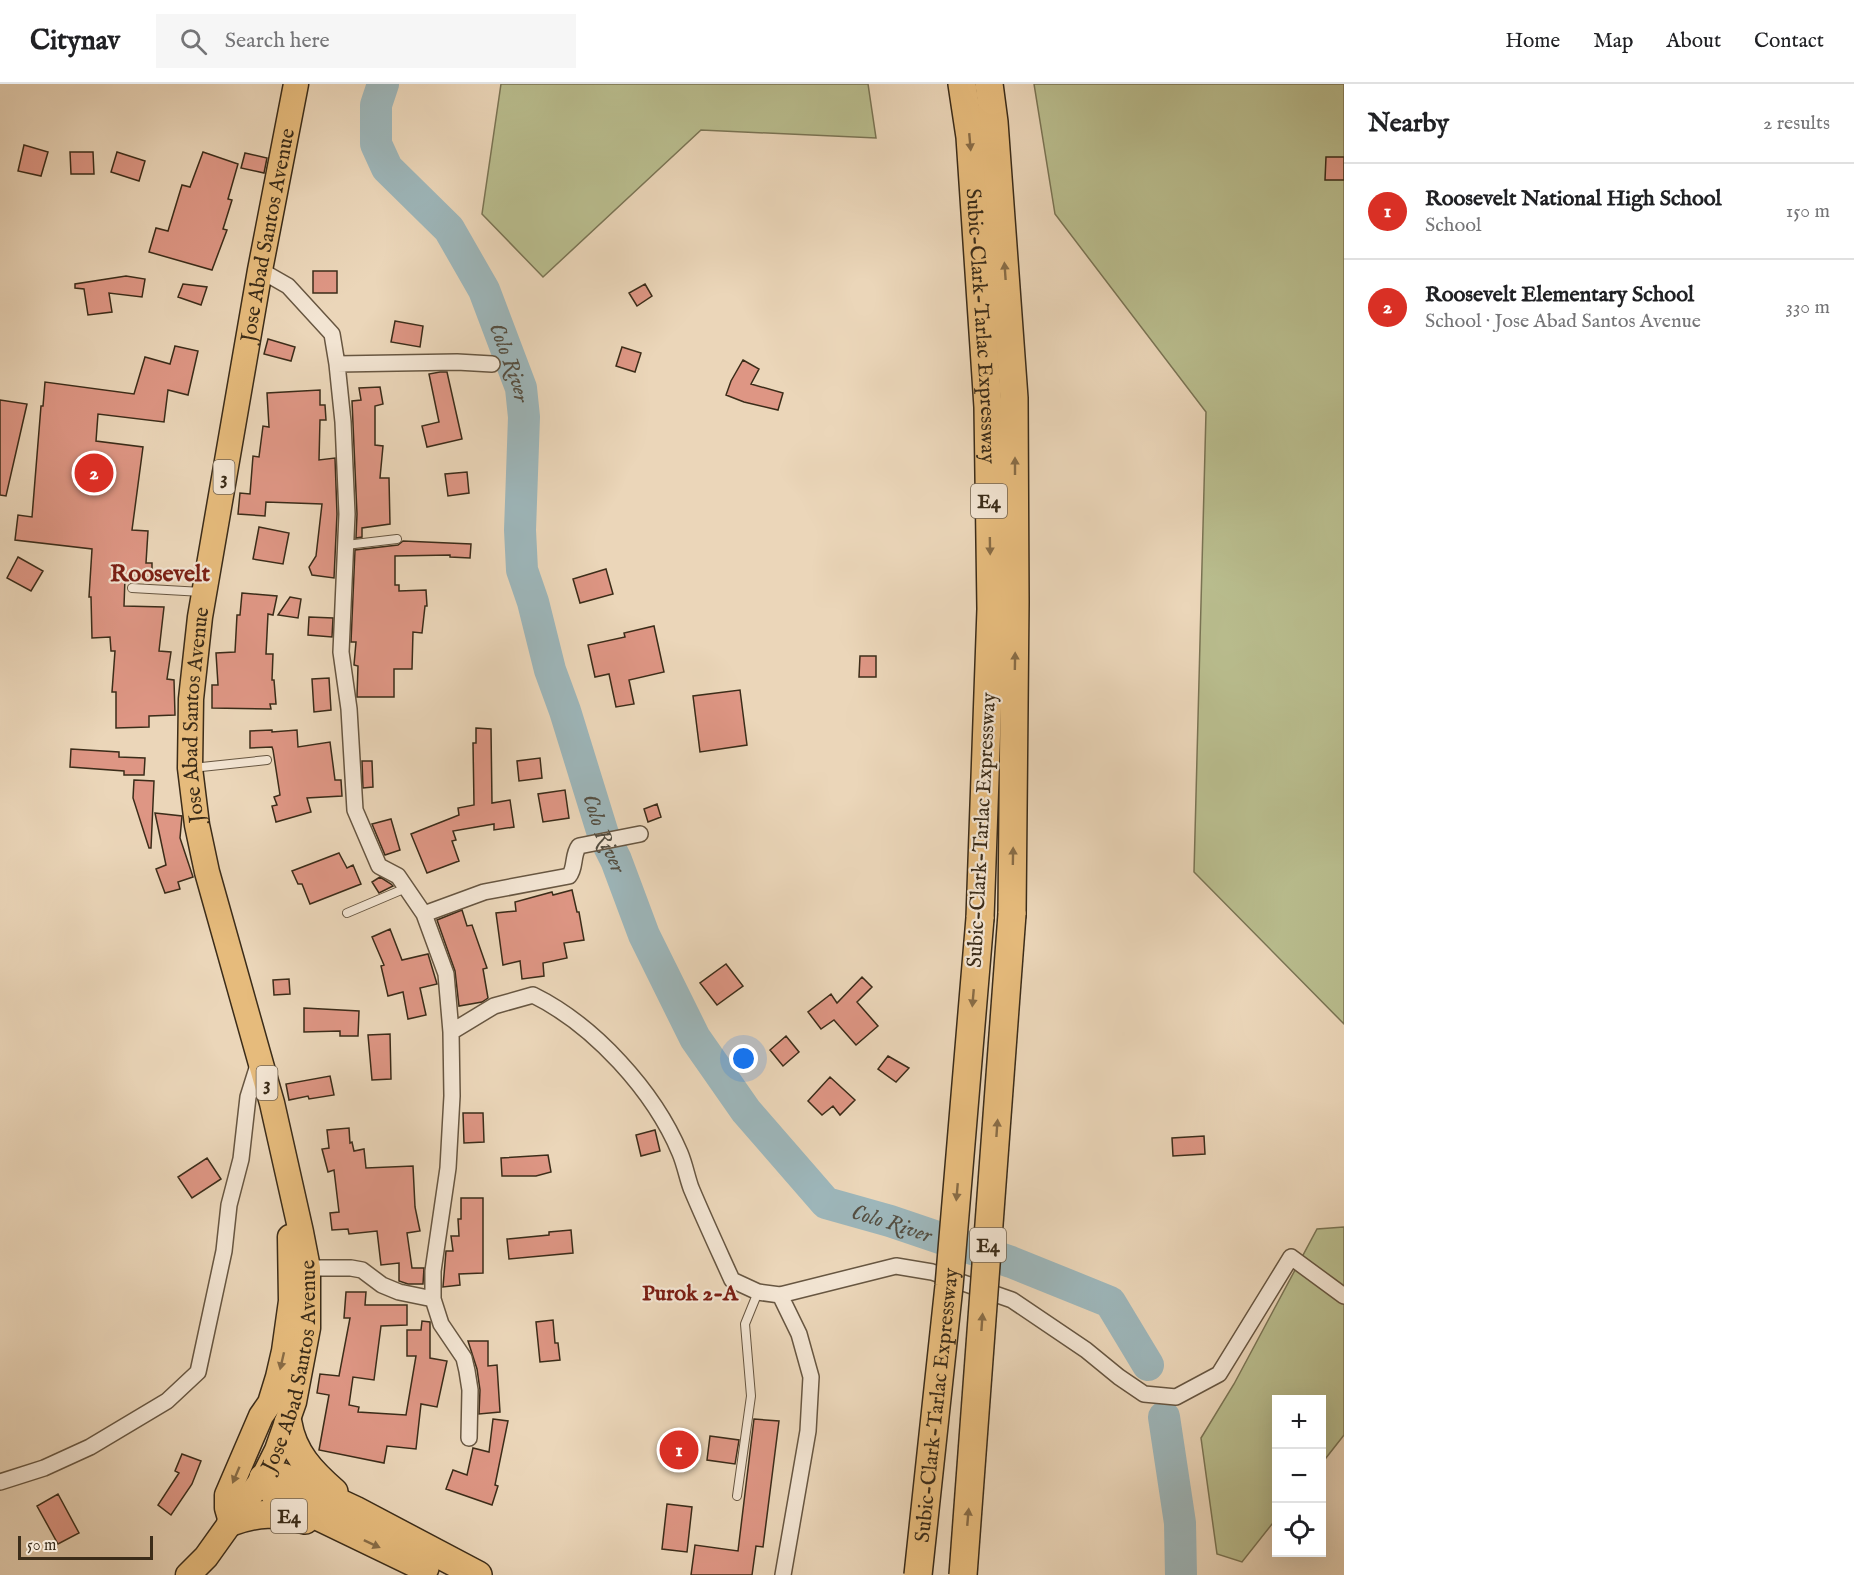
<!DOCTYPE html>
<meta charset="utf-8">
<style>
:root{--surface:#fff;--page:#f6f6f6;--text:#202124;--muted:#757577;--line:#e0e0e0;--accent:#d93025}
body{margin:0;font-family:"IM FELL English",serif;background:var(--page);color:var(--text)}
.controls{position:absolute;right:18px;bottom:18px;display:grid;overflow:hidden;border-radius:0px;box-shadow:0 6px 24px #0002}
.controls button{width:54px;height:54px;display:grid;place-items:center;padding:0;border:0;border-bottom:2px solid var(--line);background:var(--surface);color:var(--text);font:30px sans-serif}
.scale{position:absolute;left:18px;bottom:15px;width:135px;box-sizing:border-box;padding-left:6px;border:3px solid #3b2c19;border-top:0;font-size:16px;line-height:21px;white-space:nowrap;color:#3b2c19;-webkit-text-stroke:4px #f2e4d2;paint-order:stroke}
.you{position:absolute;left:744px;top:975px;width:21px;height:21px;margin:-15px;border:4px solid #fff;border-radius:50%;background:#1a73e8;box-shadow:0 0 0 9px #1a73e833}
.badge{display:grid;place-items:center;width:39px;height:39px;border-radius:50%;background:var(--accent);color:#fff;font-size:20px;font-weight:700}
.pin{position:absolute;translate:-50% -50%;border:3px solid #fff;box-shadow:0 2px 6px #0006}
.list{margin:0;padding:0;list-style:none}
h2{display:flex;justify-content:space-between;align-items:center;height:78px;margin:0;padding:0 24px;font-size:26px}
h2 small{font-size:20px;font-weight:400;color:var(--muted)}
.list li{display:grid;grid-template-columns:39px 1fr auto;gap:18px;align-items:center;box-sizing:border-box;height:96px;padding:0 24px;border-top:2px solid var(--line)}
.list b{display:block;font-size:22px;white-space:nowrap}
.list p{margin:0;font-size:20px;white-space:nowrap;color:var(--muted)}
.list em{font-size:20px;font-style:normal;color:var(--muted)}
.icon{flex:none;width:33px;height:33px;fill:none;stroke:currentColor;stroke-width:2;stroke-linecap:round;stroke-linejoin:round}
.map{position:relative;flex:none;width:1344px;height:1491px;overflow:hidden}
header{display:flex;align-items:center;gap:36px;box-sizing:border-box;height:84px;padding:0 30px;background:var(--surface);border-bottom:2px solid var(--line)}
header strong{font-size:28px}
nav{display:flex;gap:33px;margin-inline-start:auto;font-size:21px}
.search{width:420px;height:54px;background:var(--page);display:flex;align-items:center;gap:15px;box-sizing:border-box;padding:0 21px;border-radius:0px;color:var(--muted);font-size:22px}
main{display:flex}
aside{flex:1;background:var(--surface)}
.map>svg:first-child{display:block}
.green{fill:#b9bd8e;stroke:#7a7454;stroke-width:1.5}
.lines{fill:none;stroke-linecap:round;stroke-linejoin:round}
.river{stroke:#9db6ba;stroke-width:32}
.building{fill:#de9684;stroke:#3b2c19;stroke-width:1.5}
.service-casing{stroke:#675641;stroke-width:10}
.minor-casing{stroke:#675641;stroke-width:18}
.trunk-casing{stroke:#3b2c19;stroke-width:27}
.motorway-casing{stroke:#3b2c19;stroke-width:30}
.service{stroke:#f2e4d2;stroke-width:8}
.minor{stroke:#f2e4d2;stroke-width:15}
.trunk{stroke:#e6bb7c;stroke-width:24}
.motorway{stroke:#e6bb7c;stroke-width:27}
.motorway-bridge-casing{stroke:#3b2c19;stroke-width:30;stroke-linecap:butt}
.motorway-bridge{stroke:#e6bb7c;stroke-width:27}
.oneway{fill:#886c46}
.labels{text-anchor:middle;stroke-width:4.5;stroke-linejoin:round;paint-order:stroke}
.shield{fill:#f2e4d2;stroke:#726350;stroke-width:1.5}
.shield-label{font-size:20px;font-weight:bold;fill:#3b2c19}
.street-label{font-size:21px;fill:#3b2c19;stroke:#f2e4d2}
.water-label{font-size:22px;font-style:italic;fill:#544e41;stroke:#f2e4d2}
.neighbourhood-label{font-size:22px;font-weight:bold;fill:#7a1f14;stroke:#f2e4d2}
.quarter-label{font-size:24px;font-weight:bold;fill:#7a1f14;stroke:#f2e4d2}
</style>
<header>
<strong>Citynav</strong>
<div class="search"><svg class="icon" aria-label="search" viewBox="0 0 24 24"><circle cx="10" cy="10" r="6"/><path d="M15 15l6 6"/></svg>Search here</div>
<nav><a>Home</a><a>Map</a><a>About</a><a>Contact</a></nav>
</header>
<main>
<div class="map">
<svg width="1344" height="1491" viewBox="0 0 1344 1491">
<rect width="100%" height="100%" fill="#ebd6b9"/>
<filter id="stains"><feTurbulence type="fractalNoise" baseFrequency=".00333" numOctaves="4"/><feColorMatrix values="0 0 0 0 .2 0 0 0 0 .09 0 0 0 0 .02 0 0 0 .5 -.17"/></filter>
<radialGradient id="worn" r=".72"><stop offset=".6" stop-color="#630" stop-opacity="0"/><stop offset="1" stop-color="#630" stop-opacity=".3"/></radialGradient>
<path class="green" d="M501,0h367l8,54 -175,-8 -158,147 -61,-63z
M1034,0h310v940l-150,-152 12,-460 -151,-198z
M1344,1143v208l-22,28v-63h-46v119l-34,43 -25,-8 -16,-116 33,-54 83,-155z"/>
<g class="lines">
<g class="river">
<path id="s1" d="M383,0l-7,21v39l11,24 62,61 35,61 37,98 3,29 -4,113 2,40 11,32 17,68 15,41 38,123 13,26 28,75 51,103 51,73 80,92 64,18 121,41 99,40 38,63"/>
<path d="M1164,1333l16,106 1,52"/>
</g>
</g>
<path class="building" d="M24,61l24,7 -7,24 -23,-5z
M70,68h23l1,22h-23z
M117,68l28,9 -6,20 -28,-9z
M203,68l35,12 -10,35 4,1 -9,29 4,1 -15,40 -63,-18 7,-24 12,3 14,-46 8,2z
M245,69l22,5 -3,15 -23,-5z
M1326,73h18v23h-19z
M313,187h24v22h-24z
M126,192l19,3 -3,18 -33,-4 3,19 -24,3 -4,-26 -9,-1v-4z
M183,200l24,3 -6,18 -23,-8z
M645,200l7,12 -15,10 -8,-13z
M395,237l28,5 -3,21 -29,-5z
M268,255l27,8 -4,14 -27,-7z
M175,262l23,5 -10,44 -20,-5 -4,32 -66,-8 -2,27 47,6 -11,83 16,1 -2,32h6v14l-27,1 -1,28 40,1 -5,44 12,1 -4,27 7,1 1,35 -26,1v11l-33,1v-36h-4l3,-41h-4l-1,-14 -18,1 -1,-41h-2l3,-48 -77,-9 3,-25 14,2 9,-111h2l2,-24 89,12 11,-37 25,7z
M622,263l19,6 -6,19 -19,-6z
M743,276l16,9 -8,15 32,9 -5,17 -34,-8 -18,-7 5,-14z
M440,288h7l15,67 -35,8 -5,-21 17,-4 -10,-48z
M380,303l3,17 -8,2v39l8,1 -3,32h9l1,46 -28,4v9l-6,1 1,-24 -5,-113 9,-1 -2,-12z
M320,306v15h5l1,15h-6l-1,40 16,-2 2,56 -3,64 -22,-3 -3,-8 7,-11 6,-52 -56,-2 -1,14 -27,-2 2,-21 10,1 3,-38 6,1 4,-31 6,1 -2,-34z
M0,316l27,4 -21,92 -6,-1z
M467,388l2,21 -21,3 -3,-22z
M259,443l30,6 -6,31 -30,-5z
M403,457l68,3 -1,14 -20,-1v-2l-55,1v29h4v6l27,-1 1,16h-2l-3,27 -9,-1 -1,37h-18v28h-37l1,-31 -4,-1 2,-23h-5l4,-92 43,-5z
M18,473l25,14 -12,20 -24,-13z
M606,485l7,25 -33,9 -7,-24z
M242,509l35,3 -4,19 -5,-1 -2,40h7l-1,26h2l2,24h-6l1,5 -59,-1v-23h6l-2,-32 19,-1 2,-37h3z
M290,513l11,2 -3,19 -20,-3z
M309,533l24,1 -1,19 -24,-2z
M654,542l10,46 -35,8 5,24 -18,3 -7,-33 -14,3 -7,-32 37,-8 -1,-4z
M860,572h16v21h-17z
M329,594l2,32 -17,2 -2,-33z
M740,606l7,55 -47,7 -7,-56z
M476,644l15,1 1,74 18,-3 4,27 -20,3v-6l-41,7 3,9 -4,1 7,20 -32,12 -16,-39 48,-19 -1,-7 16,-3 -1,-62h3z
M272,646v2l25,-2 1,17 32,-5 5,38h6l1,16 -35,2 4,14 -35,10 -4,-16 5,-1 -3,-8 6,-2 -7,-45 -1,-3 -22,1v-17z
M71,665l48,3v5l26,1 -1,17h-20v-4l-54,-4z
M540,674l2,20 -23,3 -2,-20z
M362,677h10l1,26 -10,1z
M134,696l20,1 -3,67h-2l-16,-50z
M565,706l4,28 -26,4 -5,-28z
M657,720l4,13 -13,5 -4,-13z
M155,729l27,3 -2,22 13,39 -15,5 2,7 -15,4 -9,-24 10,-4z
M391,735l9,31 -15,5 -13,-31z
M339,769l8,15 6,-3 8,19 -51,20 -8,-20h-4l-6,-13z
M380,793l11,7 2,2 -14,7 -7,-11z
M572,806l5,22h2l5,28 -20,3 3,15 -24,5 1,13 -22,3 -2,-18 -17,4 -7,-52 20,-2 -1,-9 37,-10 1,3z
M462,826l5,16 5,-1 15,43 -4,1 5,29 -6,4 -23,4 -4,-35 -18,-51z
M390,845l12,31 26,-6 9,30 -17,4 6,27 -18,4 -5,-27 -15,4 -7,-30 3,-1 -12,-28z
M726,880l17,22 -26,19 -17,-22z
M862,893l10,10 -15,15 21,24 -22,19 -22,-25 -13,9 -13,-17 23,-18 6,9z
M289,895l1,15 -16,1 -1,-15z
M304,924l55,3 -1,25h-18v-5l-36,1z
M390,950l1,45 -19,1 -4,-45z
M786,952l13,16 -16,14 -13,-16z
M888,972l21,12 -13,14 -18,-13z
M330,992l4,19 -25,4 -1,-3 -19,4 -3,-16z
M830,993l25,23 -15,15 -7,-9 -11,9 -14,-14z
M463,1029h20l1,29 -20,1z
M349,1044l1,15 2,-1 2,9 10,-2 2,19 47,-2 2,41 5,24 -13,2 5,35h12l-1,16h-15l-9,-3v-18l-18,2 -4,-34 -28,3 -1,-5 -16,1 -2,-17 9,-1 -5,-42 -6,2 -6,-23 7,-1 -2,-18z
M655,1046l5,21 -19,5 -5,-21z
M1204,1052l1,18 -32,2 -1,-18z
M548,1071l3,17 -15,4h-34l-1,-18z
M207,1074l14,21 -29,19 -14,-21z
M461,1114h22v75l-24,1 1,11 -17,2 3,-36h7l-2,-15h8l-1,-17h3z
M571,1146l2,23 -64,6 -2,-20 42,-4v-3z
M346,1208h20l-1,13h42v20l-26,1 -7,54 -21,-3 -4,28 10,2 -1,5 48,3 10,-59h-9v-26h14l1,-9 8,1v36l17,3 -10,46 -16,-3 -5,45 -29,-3 -3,17 -65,-13 10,-55 -12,-2 3,-19 19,2 11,-58h-6z
M553,1236l2,23h3l2,17 -20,2 -4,-40z
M468,1257h20v25l9,-1 3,47 -21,2 1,-24 -3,-21z
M493,1335l15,2 -13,64 3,1 -6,19 -46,-16 7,-19 14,5 6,-27 16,4z
M754,1335l25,2 -16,126 -7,-1 -4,29h-61l4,-30 43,6z
M710,1352l29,4 -4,24 -28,-4z
M182,1370l19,7 -9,23 -21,31 -13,-10 21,-32 -4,-2z
M58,1410l21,39 -21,11 -21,-38z
M667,1420l25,3 -5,45 -25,-3z"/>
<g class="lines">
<g class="service-casing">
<path id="service" d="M346,461l51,-6
M132,504l70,4
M192,684l75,-8
M347,829l59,-25
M737,1412l14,-100 -6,-72 13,-32"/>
</g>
<g class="minor-casing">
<path id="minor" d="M260,186l28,16 44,48 5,30 6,58 4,92 -6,138 8,57 6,101 24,56 19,10 26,38 22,60 5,58 1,64 -4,72 -15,103v28l8,25 23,34 3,13 3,19 -1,48
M337,280l120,-2 35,2
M424,830l60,-22 85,-16c7,-8 3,-21 10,-30l61,-12
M451,948l43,-26 39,-11c61,30 121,96 147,158 5,12 7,24 11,35 13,31 27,61 41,92l26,12 22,3 116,-29 36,6 80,28 74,50 33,27 25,17 32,3 43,-23 72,-117 53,39
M308,1184h43l11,2 20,15 17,7 34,7
M780,1211l19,39 12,43 -3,54 -25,144
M0,1398l44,-14 46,-21 77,-46 31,-29 26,-121 5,-46 12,-46 7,-62 11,-35"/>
</g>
<g class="trunk-casing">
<g id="trunk">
<path d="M231,1438l-4,-14v-13l34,-79 9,-13 8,-26 6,-26 7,-50 -1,-64"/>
<path id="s2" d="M188,1491l18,-18 25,-35 32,-44 14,-28 17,-48 14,-74v-60l-7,-36 -29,-129 -65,-231 -10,-47 -7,-57 1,-69 9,-82 60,-347 36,-186"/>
</g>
</g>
<g class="motorway-casing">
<g id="motorway">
<path id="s3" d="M962,0l8,53 18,270 3,202 -11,309"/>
<path d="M989,0l5,38 20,276 1,204 -3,312"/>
<path d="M288,1339c5,30 23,49 46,69"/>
<path d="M263,1394l20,-1 14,6 58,27 123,65"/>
<path d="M263,1394l11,15 12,8 139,67"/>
<path d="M231,1438c29,-10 44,-10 74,-2"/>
</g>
</g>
<use href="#service" class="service"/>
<use href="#minor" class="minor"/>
<use href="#trunk" class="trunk"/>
<use href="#motorway" class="motorway"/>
<g class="motorway-bridge-casing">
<g id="motorway-bridge">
<path id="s4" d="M918,1491l31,-289 31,-368"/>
<path d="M963,1491l49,-661"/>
</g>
</g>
<use href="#motorway-bridge" class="motorway-bridge"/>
</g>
<defs><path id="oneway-solid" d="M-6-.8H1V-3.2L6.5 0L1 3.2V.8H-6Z" transform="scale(1.5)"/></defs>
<g class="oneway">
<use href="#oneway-solid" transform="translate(970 58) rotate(85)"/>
<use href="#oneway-solid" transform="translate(1005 187) rotate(-94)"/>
<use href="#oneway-solid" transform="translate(1015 382) rotate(-90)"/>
<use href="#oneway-solid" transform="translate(990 462) rotate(89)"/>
<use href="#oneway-solid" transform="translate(1015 577) rotate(-89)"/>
<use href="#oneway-solid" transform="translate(1013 772) rotate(-89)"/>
<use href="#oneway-solid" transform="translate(973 914) rotate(95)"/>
<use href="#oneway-solid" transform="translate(997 1044) rotate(-86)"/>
<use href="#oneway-solid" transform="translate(957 1108) rotate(95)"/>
<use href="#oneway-solid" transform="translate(982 1238) rotate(-86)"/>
<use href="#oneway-solid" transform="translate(282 1277) rotate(103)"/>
<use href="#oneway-solid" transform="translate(236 1391) rotate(113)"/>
<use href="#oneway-solid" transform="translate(968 1433) rotate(-85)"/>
<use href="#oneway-solid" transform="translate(372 1460) rotate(25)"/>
</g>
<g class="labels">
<g class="shield">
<rect x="213.5" y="376" width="21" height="34" rx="4.5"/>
<rect x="971" y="400" width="36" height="34" rx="4.5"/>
<rect x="256.5" y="982" width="21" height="34" rx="4.5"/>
<rect x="970" y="1144" width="36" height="34" rx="4.5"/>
<rect x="271" y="1415" width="36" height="34" rx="4.5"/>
</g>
<g class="shield-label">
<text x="224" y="400">3</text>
<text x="989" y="424">E4</text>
<text x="267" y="1006">3</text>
<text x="988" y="1168">E4</text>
<text x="289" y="1439">E4</text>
</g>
<g class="street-label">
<text dy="7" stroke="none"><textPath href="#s2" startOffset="1394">Jose Abad Santos Avenue</textPath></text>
<text dy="7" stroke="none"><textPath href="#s3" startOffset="243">Subic-Clark-Tarlac Expressway</textPath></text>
<text dy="7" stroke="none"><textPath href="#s2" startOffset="908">Jose Abad Santos Avenue</textPath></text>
<text transform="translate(981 746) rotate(-87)" y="7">Subic-Clark-Tarlac Expressway</text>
<text dy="7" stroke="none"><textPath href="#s2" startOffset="240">Jose Abad Santos Avenue</textPath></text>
<text dy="7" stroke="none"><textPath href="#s4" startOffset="171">Subic-Clark-Tarlac Expressway</textPath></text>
</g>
<g class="water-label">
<text dy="8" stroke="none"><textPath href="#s1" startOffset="322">Colo River</textPath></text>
<text dy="8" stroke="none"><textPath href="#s1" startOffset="808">Colo River</textPath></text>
<text dy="8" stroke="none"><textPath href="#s1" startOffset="1312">Colo River</textPath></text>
</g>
<g class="neighbourhood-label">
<text x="690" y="1216">Purok 2-A</text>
</g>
<g class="quarter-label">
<text x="160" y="497">Roosevelt</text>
</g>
</g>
<rect width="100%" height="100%" filter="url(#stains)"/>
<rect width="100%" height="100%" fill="url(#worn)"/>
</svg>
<div class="controls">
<button>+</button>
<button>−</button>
<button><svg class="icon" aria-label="locate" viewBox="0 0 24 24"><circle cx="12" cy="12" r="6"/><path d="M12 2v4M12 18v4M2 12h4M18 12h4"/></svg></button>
</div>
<div class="scale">50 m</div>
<div class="you"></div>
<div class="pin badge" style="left:679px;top:1366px">1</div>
<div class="pin badge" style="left:94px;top:389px">2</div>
</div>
<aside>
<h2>Nearby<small>2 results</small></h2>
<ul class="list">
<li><span class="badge">1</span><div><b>Roosevelt National High School</b><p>School</p></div><em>150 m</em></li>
<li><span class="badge">2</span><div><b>Roosevelt Elementary School</b><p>School · Jose Abad Santos Avenue</p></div><em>330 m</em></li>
</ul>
</aside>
</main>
